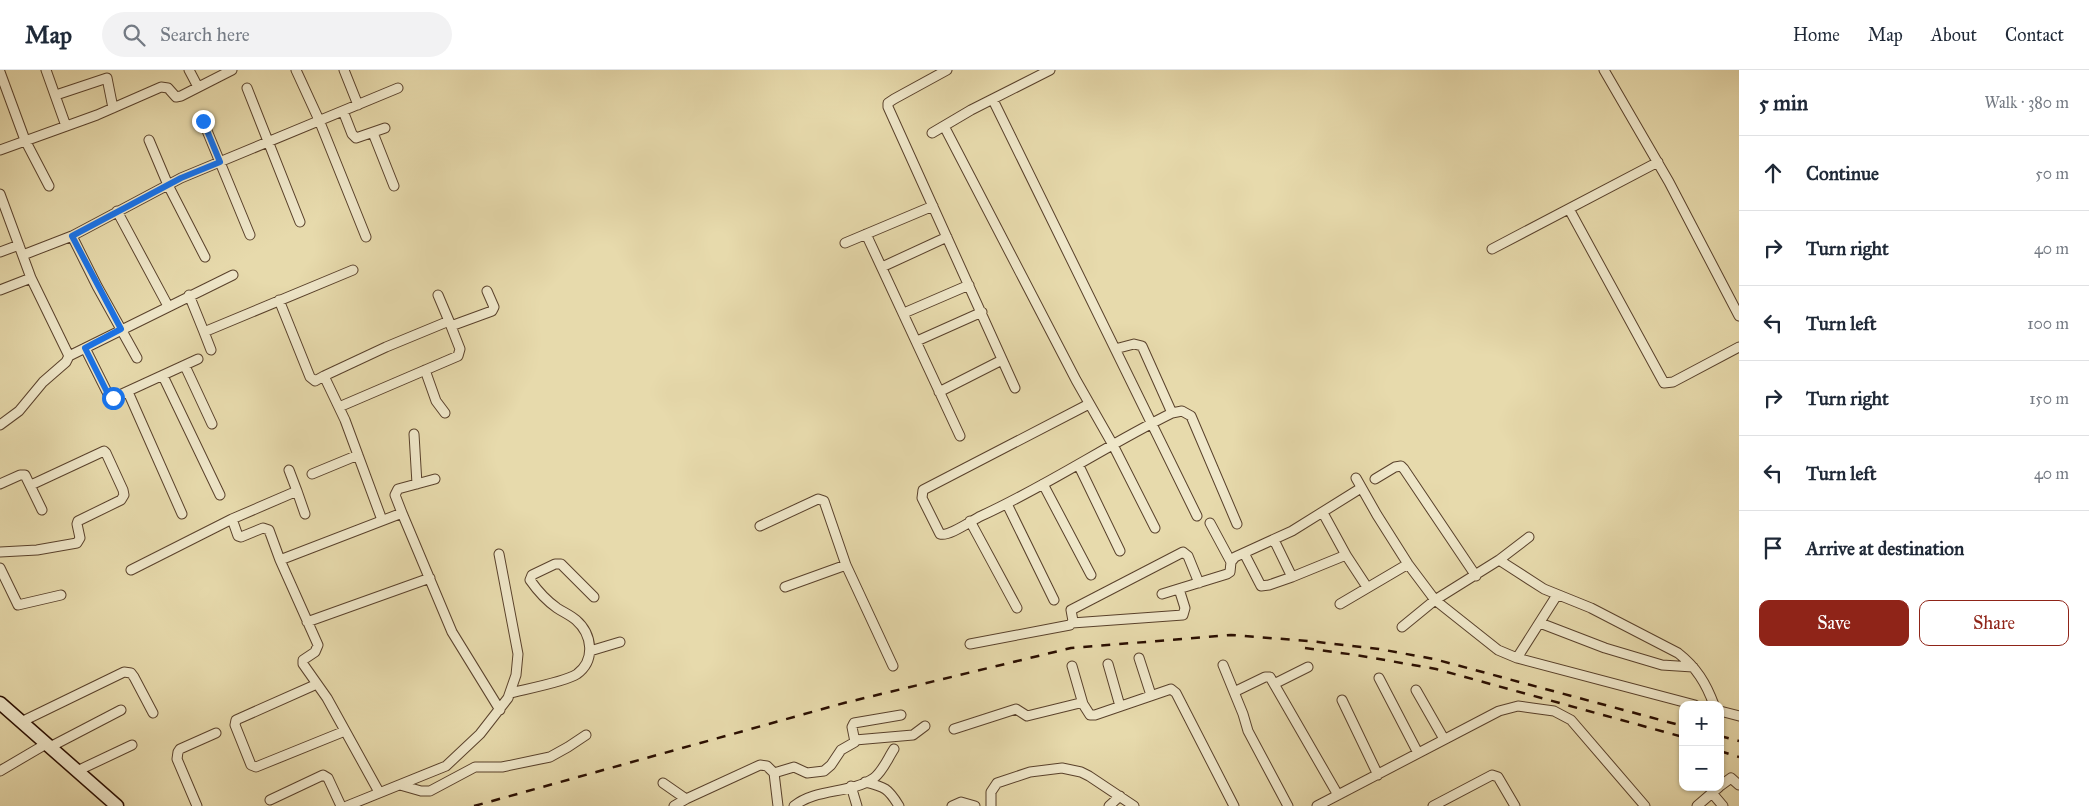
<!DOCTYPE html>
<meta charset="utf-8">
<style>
:root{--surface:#fff;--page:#f2f2f3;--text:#1f2937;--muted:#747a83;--line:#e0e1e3;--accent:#8f2418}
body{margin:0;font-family:"IM FELL Great Primer",serif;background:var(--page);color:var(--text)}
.controls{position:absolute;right:15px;bottom:15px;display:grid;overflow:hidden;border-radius:10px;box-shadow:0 1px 4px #0004}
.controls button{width:45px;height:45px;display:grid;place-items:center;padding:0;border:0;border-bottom:1px solid var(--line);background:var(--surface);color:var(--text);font:25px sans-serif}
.stop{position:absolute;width:15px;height:15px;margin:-11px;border:4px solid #1a73e8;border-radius:50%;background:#fff}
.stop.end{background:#1a73e8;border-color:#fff;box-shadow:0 1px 5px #0008}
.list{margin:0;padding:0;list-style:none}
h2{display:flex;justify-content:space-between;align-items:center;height:65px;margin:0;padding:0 20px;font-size:21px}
h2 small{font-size:16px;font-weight:400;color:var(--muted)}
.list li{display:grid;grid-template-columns:32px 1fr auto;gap:15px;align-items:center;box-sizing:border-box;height:75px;padding:0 20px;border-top:1px solid var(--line)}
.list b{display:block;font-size:19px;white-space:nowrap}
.list em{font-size:16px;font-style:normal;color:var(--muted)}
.actions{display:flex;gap:10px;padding:15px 20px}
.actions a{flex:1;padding:11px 0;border:1px solid var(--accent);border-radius:10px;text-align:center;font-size:18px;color:var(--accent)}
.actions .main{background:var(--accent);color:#fff}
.icon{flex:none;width:28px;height:28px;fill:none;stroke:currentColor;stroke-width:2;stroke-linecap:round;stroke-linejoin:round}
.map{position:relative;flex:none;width:1739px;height:736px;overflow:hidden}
header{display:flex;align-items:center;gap:30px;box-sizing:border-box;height:70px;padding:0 25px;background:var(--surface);border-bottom:1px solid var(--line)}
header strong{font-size:24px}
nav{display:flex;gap:28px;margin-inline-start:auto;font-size:18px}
.search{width:350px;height:45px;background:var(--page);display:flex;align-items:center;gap:12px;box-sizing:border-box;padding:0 18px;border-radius:28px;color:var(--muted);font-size:19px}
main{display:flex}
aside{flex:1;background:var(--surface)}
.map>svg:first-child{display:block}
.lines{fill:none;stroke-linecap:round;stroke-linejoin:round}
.street-casing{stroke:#59412b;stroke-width:11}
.secondary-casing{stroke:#2a0e00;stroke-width:15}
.street{stroke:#efe7c9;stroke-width:9}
.secondary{stroke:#efe7c9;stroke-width:12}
.rail{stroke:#2a0e00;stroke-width:2.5;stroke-dasharray:9 9;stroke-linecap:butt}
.route{stroke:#1a73e8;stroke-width:6}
</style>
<header>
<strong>Map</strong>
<div class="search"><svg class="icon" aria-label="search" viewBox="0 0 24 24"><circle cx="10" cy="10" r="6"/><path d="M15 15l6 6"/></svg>Search here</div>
<nav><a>Home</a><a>Map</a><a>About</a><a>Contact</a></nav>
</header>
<main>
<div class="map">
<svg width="1739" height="736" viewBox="0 0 1739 736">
<rect width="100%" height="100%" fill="#e7daac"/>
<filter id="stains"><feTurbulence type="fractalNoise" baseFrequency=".004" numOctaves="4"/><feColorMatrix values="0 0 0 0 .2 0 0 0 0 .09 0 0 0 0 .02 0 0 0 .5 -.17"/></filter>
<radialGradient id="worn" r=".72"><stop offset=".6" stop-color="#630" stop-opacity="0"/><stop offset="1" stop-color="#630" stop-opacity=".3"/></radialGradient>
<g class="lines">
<g class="street-casing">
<path id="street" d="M46,0l20,56
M189,0l9,17
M296,0l23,50 47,117
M344,0l14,35
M947,0l-53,29 -6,4v4l127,281
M1604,0l65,112 70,134
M0,2l25,68 24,46
M247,18l53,134
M56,25l51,-17 6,30
M993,30l204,416
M343,41l9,23 4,4 29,-10
M203,51l47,114
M944,56l132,254 37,65 42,83
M373,63l21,53
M932,63l39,-23 79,-40
M149,70l19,45 37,72
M0,80l97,-35 64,-28 7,1 8,9 5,-1 51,-26
M0,124l31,84 38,78 -3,6 -23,20 -24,29 -19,14
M1569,139l95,174 9,-1 66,-35
M117,141l51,95
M866,164l94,202
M72,166l25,50 40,72
M845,173l88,-37
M1492,179l166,-87
M0,182l19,-7
M23,185l49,-19 109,-58 217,-90
M882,197l65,-30
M0,220l31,-12
M189,225l15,37 149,-62
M438,225l11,26
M279,230l31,77 5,4 9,-5
M904,243l65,-28
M451,256l41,-15 2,-4 -7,-16
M204,262l7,18
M917,271l65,-29
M85,278l24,48 4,2 85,-39
M1115,279l19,-5 8,2 30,67 10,-2 9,5 46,108
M69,286l164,-81
M185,296l27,58
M425,300l11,31 9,12
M163,306l57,119
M128,322l54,122
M939,322l63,-32
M1089,334l-166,86 -1,8 18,36c9,3 32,-14 41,-18 66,-30 126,-71 191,-103
M339,337l119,-51 2,-7 -11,-28 -63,26 -62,29 21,44 37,100
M414,364l3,50
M1079,396l41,85
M289,400l8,21
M312,404l46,-19
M1356,408l21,37 31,49 27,36 63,50 19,8 40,-63
M1375,409l20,-12 6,-1 3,3 72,107
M0,414l20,-9h5l17,35
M1043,414l48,91
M1007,434l47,96
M402,443l-7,-18 3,-6 37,-10
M1323,443l23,42
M232,449l65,-28 8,23
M970,451l47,87
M1210,453l21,39
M760,456l58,-27 6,2 22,64 47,101
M1274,470l18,37 54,-22 21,32
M0,482l37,-2 40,-7 3,-5 -3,-14 1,-3 43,-21 3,-5 -1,-5 -17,-37 -2,-2 -73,34
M1244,483l17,33 8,-1 23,-8
M1499,490l30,-23
M0,498l18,37 43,-10
M131,500l101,-51 6,17 3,1 22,-9 6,2 11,30
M785,517l61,-22
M1162,524l65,-20 3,-2 1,-10 4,-5 57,-26 69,-43
M1340,534l68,-40
M307,552l123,-44
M1072,553l111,-8 2,-7 -6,-19
M1540,553l65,25 57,17 31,2
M1402,557l33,-27 64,-40 45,29 47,19 87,45c18,14 28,30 36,52
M970,574l100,-19 3,-4 -2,-11 112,-58 5,4 11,27
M590,581l30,-9
M1139,588l12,37
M1517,588l178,47
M1108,594l12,42
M1223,595l20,49 5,17 40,75
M1072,596l11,38
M1379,608l39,75
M317,614l-81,36 -1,5 16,40 5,2 89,-36
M1274,614l34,-17
M1416,620l28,49
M1234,622l31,-15h5l68,118
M510,623c16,-4 55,-11 67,-19 19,-14 15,-40 -1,-54 -6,-5 -13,-8 -19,-12 -10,-7 -20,-18 -27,-28l2,-5 23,-11h6l33,33
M1342,630l36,75
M1720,641l19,5
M21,652l103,-50 7,1 3,4 19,36
M954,659l62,-20 11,7 53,-13 3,1 7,11h5l76,-26 5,4 58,113
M855,670l58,-5 12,-9
M50,677l71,-37
M0,701l46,-27
M77,701l55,-26
M865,712c20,5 23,6 34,24
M663,713l23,16 74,-34 7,1 7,7
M400,715l21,6h9l45,-24h27l48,-10 18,-10 18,-12
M851,716l6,20
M1720,716l11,-8 8,7
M379,722l-52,-94 -24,-34v-4l12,-8 3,-7 -38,-85 122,-47 50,119 48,78
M1712,723l11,13
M270,730l53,-25 5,3 13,28
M197,736l-20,-47 1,-7 2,-3 36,-16
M347,736l99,-40 34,-32 28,-36 8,-23 2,-21 -19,-100
M674,736l12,-7
M778,736l-4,-33 20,-6 13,6 17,-2 7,-6 10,-15 14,-8 -3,-15 2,-4 47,-8
M794,736c22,-18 57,-12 80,-28 9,-7 14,-20 20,-29
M952,736l9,-4 14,4
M991,736v-14l6,-9 33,-11 32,-4 19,4 8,4 45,30
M1109,736l11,-10
M1317,736l182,-95 19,-5 14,2 22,3 17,9 74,86
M1433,736l59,-31 6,2 17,29
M1697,736l22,-19"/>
</g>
<g class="secondary-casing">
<path id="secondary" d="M0,633l117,103"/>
</g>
<use href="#street" class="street"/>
<use href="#secondary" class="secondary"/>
<path class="rail" d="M1305,578l51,7 80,14 247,68
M1720,666l19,5
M1720,681l19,6
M474,736l370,-103 227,-55 160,-13 78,6 70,8 55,10 249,67"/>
</g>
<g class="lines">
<path class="route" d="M113,328l-4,-2 -24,-48 36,-19 -49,-93 109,-58 39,-16 -17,-41"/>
</g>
<rect width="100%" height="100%" filter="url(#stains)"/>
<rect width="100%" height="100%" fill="url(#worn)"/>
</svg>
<div class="controls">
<button>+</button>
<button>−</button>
</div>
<div class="stop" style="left:113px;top:328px"></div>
<div class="stop end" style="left:203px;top:51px"></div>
</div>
<aside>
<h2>5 min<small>Walk · 380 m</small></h2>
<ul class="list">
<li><svg class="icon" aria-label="ahead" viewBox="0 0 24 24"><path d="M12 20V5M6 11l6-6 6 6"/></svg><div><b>Continue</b></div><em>50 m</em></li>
<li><svg class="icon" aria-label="right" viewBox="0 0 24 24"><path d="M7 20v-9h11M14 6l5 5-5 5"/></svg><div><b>Turn right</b></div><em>40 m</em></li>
<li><svg class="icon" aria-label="left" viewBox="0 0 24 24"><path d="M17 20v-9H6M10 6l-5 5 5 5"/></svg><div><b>Turn left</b></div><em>100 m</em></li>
<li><svg class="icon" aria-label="right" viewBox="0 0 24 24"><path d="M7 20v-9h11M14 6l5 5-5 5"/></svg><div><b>Turn right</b></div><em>150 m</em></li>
<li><svg class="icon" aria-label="left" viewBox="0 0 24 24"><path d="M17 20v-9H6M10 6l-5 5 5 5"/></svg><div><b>Turn left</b></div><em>40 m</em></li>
<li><svg class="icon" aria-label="arrive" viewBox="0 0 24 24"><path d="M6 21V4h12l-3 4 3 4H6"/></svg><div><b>Arrive at destination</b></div></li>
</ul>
<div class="actions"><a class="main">Save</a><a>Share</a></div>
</aside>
</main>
